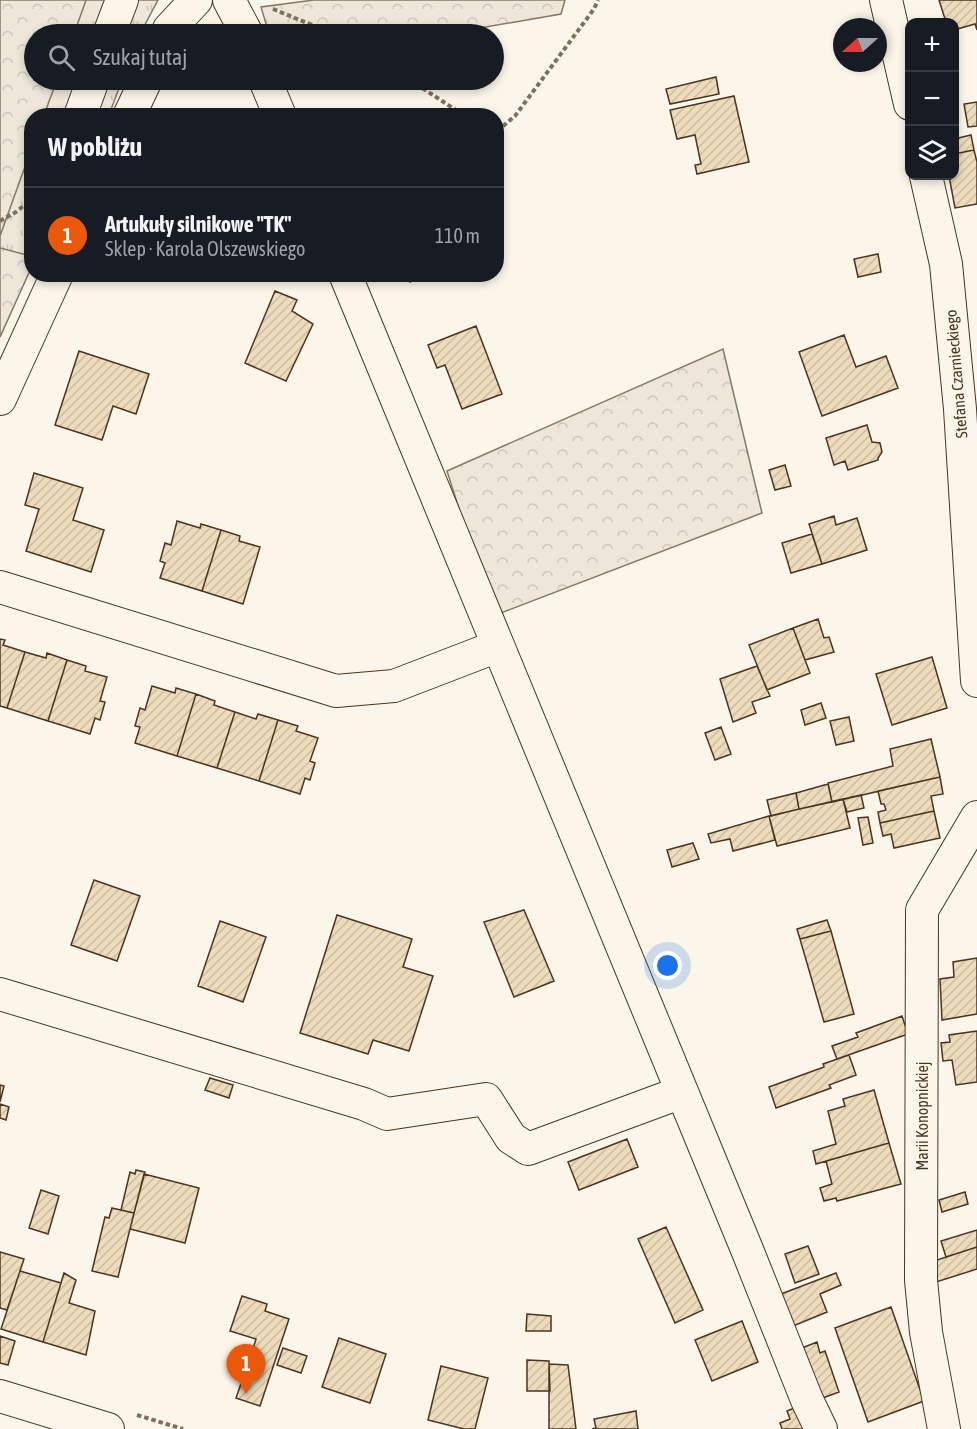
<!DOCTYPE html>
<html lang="pl">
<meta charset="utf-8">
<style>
:root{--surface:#171b24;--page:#20242c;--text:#f1f3f6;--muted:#9ea1a6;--line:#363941;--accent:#ea580c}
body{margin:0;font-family:"Asap Condensed",sans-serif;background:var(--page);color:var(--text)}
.controls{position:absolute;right:18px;top:18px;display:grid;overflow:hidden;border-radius:12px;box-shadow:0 3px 9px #0003}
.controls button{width:54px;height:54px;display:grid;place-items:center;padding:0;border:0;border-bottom:2px solid var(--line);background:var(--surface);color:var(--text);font:30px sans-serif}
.compass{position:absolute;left:833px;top:18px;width:54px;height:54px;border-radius:50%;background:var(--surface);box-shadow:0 3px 9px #0003;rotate:249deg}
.you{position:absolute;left:668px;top:966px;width:21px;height:21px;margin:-15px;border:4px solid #fff;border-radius:50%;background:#1a73e8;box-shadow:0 0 0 9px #1a73e833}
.badge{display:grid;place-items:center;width:39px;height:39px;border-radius:50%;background:var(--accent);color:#fff;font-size:20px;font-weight:700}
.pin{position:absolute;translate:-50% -50px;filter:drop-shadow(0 2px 3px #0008)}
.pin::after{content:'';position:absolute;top:32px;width:21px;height:18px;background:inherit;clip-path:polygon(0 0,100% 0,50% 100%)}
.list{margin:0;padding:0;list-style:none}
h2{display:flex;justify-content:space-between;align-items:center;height:78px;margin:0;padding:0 24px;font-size:26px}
h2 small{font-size:20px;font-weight:400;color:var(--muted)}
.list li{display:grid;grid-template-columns:39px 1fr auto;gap:18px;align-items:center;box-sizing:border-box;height:96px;padding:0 24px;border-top:2px solid var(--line)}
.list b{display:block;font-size:22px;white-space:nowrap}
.list p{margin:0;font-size:20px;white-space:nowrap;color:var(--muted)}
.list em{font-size:20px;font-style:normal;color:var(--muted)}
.icon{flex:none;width:33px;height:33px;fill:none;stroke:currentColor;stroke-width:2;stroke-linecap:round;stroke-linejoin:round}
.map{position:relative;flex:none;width:977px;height:1429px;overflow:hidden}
.search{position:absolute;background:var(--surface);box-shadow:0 3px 9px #0003;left:24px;top:24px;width:480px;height:66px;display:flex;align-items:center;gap:15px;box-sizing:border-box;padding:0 21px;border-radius:33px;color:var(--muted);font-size:22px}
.panel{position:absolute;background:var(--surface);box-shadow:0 3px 9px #0003;left:24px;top:108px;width:480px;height:174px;border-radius:24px}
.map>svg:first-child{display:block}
.grass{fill:url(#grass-tufts);stroke:#887966;stroke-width:1.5}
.forest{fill:url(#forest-crowns);stroke:#887966;stroke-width:1.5}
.building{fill:url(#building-hatch);stroke:#4a3520;stroke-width:1.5}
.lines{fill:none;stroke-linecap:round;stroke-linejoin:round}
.street-casing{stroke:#4a3520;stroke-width:34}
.path{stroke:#7f6f5c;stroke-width:4;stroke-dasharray:4.5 3;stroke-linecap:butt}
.street{stroke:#fbf6e9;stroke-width:32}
.labels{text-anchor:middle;stroke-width:4.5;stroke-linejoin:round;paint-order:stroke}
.street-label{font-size:16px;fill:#4a3520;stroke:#fbf6e9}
</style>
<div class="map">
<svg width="977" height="1429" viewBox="0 0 977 1429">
<defs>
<pattern id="grass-tufts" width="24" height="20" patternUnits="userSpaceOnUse" patternTransform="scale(1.5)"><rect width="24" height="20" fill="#ede6d9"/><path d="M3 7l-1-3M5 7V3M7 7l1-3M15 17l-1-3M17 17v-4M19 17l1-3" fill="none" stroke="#cdc6ba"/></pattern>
<pattern id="forest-crowns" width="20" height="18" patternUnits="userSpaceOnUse" patternTransform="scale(1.5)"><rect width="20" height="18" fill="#ede6d9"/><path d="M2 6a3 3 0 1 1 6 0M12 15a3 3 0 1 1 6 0" fill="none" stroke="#cdc6ba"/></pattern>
<pattern id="building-hatch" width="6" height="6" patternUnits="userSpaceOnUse" patternTransform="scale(1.5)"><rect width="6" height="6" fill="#ecdcbc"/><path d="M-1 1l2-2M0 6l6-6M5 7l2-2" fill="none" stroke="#ccbda1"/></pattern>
</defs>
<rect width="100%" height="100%" fill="#fbf6e9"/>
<path class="grass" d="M0,0h158l-18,34h-106v46h88l-13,35 -77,1 -1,150 -31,71z"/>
<path class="forest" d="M0,0h86l-12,34h-40v46h23l-13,35 -12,1 -1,34 -31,86z
M314,0h251l-4,14 -116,20h-176l-8,-27z
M0,248l31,8 1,10 -32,71z
M723,349l39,164 -269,103 -46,-145z"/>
<path class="building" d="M939,0h38v30l-2,-6 -21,6v-8h-8z
M716,77l3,17 -49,10 -4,-15z
M734,96l15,66 -52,12 -2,-9 6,-1 -6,-29 -18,4 -7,-29z
M977,102v24l-9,1 -4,-23z
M971,135l3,15 -20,4v-15z
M974,150l3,12v42l-22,4 -6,-32h5v-22z
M878,254l3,18 -23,5 -4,-18z
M407,274h21l-18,8z
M275,291l22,9 -5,11 21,13 -27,57 -41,-18z
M476,326l26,68 -40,15 -17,-44 -8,3 -9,-23z
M844,335l12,32 30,-11 12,32 -76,28 -23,-64z
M79,351l70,23 -13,40 -23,-8 -11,34 -47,-15z
M867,425l5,17 8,1 2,9 -4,6v2l-30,10 -3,-9 -11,4 -8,-27z
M785,465l6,21 -16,4 -6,-20z
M34,473l49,15 -10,32 31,10 -13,42 -65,-21 13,-42 -14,-4z
M834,516l2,9 21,-7 10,32 -45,14 -13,-40z
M177,521l23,7 1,-4 20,6 -19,61 -42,-13 5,-15 -5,-2 5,-18 6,2z
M221,530l19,6 -1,5 21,6 -17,57 -41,-13z
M812,534l10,30 -31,9 -9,-30z
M818,619l6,19 5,-1 5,15 -29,8 -12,-32z
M793,628l17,45 -43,17 -18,-45z
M0,639l5,1 -2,5 22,7 -18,56 -7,-2z
M25,652l21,6 1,-5 20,7 -19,61 -41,-13z
M932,657l15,51 -55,17 -16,-51z
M67,660l19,6 -1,5 22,6 -7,24 5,1 -5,18 -5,-2 -5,16 -42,-13z
M757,666l13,30 -18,6 4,11 -23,9 -13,-43z
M152,686l23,7 1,-5 20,6 -19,62 -42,-13 5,-16 -5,-1 5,-18 5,2z
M196,694l19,7 -1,4 21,7 -18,56 -40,-12z
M821,703l5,15 -21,7 -4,-15z
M235,712l21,7 2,-5 20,6 -19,61 -42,-13z
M849,717l5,24 -18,4 -6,-24z
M278,720l20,6 -2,5 22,7 -8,23 5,2 -5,17 -5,-2 -5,16 -41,-13z
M721,727l10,27 -16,6 -10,-27z
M931,739l9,38 -108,25 -4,-19 65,-17 -3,-17z
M940,777l3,17 -12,2 3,15 -54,12 -2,-11 8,-2 -2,-6h-3l-3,-13z
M828,784l4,18 -33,7 -3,-16z
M796,793l3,16 -28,7 -4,-16z
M861,795l3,13 -17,4 -4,-13z
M843,799l7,29 -73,18 -8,-30z
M934,811l6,27 -46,10 -3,-14 -8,2 -3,-13z
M769,816l6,24 -42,11 -3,-12 -19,4 -3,-9z
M868,817l5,26 -10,2 -5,-27z
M693,843l6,16 -27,8 -5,-17z
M94,880l46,16 -23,65 -46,-16z
M524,910l30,71 -40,16 -30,-75z
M337,915l75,24 -9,28 30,9 -24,75 -36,-11 -5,14 -68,-21z
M827,920l4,11 -31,8 -3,-10z
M220,921l46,16 -23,65 -45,-16z
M831,931l23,83 -30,8 -24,-83z
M977,958v56l-35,6 -2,-41 14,-2 -1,-15z
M902,1016l6,18 -71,25 -5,-13 26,-9 -2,-4z
M977,1031v51l-21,3 -4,-25 -9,1 -2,-18 9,-1 -1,-7z
M849,1055l7,20 -27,10 2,3 -55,20 -7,-21 55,-20 -1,-3z
M210,1078l23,7 -4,13 -24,-8z
M0,1085l4,1 -4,16z
M874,1090l15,53 -73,21 -3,-13 23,-7 -8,-33 17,-5 -2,-7z
M0,1104l9,3 -3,13 -6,-2z
M627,1139l11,28 -59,23 -11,-28z
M889,1143l12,41 -64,17 -1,-3 -12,3 -4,-13 12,-4 -6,-23z
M136,1170l9,2 -11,41 -13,-3 9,-38 5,2z
M144,1174l55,14 -14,55 -55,-14z
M41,1190l18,6 -11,38 -19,-6z
M965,1192l3,12 -26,8 -3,-12z
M112,1208l22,5 -16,64 -26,-6 13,-54 4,1z
M666,1227l37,83 -28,13 -37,-84z
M977,1230v17l-31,10 -5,-16z
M808,1246l11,28 -24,9 -10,-29z
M977,1247v22l-44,14 1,-22z
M0,1252l24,7 -17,51 -7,-2z
M20,1271l41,12 -18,59 -42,-13z
M64,1273l12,7 -7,23 26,8 -9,44 -43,-13z
M836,1273l5,12 -21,9 7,18 -34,14 -12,-32z
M242,1296l25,8 -2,7 24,8 -29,87 -24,-8 9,-26 -13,-3 7,-21 13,4 4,-13 -26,-8z
M891,1307l33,94 -56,21 -33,-94z
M527,1314l24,2v15h-25z
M742,1321l16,41 -46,19 -17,-41z
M0,1336l15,5 -7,24 -8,-2z
M339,1338l47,16 -16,49 -48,-16z
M817,1342l3,11 5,-2 14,41 -19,7 -18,-51z
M283,1348l24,8 -6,17 -24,-8z
M527,1360l22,1 1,30h-23z
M549,1364l19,1 8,64h-27z
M441,1366l47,12 -13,51h-11l-36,-9z
M802,1405l9,24h-29l-2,-6 10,-4 -3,-8z
M636,1411l2,18h-46l4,-1 -2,-9z"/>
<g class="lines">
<g class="street-casing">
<path id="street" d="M229,0l18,34
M886,0l24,104
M109,34l13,-34
M167,34l2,-5 27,-29
M265,80l15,36
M80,116l13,-36
M129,116l17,-36
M926,176l20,88 14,145 17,272
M345,274l403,978 59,148 14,29
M0,399l57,-125
M0,587l336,104 58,-5 104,-40
M0,994l364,110 23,10 99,-15 25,39 17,11 154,-57
M0,1396l108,33
M944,1429l-18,-97 -5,-52 1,-370 55,-93"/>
</g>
<path class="path" d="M273,9l61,25
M410,80l55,36
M496,126l6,1 13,-11 79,-107 4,-9
M0,221l16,-9 16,-13
M137,1415l46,14"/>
<use href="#street" class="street"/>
</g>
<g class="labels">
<g class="street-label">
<text transform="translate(956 374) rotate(-95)" y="6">Stefana Czarnieckiego</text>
<text transform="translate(922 1116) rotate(-90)" y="6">Marii Konopnickiej</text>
</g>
</g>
</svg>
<div class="controls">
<button>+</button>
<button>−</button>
<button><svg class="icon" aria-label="layers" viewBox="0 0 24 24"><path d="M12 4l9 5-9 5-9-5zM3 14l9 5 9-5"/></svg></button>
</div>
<svg class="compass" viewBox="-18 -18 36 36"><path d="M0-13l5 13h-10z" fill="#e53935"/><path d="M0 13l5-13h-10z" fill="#9ea1a6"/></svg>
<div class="you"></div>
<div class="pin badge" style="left:246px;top:1394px">1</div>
<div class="search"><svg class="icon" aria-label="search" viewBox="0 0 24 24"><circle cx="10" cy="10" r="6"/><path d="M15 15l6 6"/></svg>Szukaj tutaj</div>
<section class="panel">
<h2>W pobliżu<small></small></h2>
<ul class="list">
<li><span class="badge">1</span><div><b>Artukuły silnikowe &quot;TK&quot;</b><p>Sklep · Karola Olszewskiego</p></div><em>110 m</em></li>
</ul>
</section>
</div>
